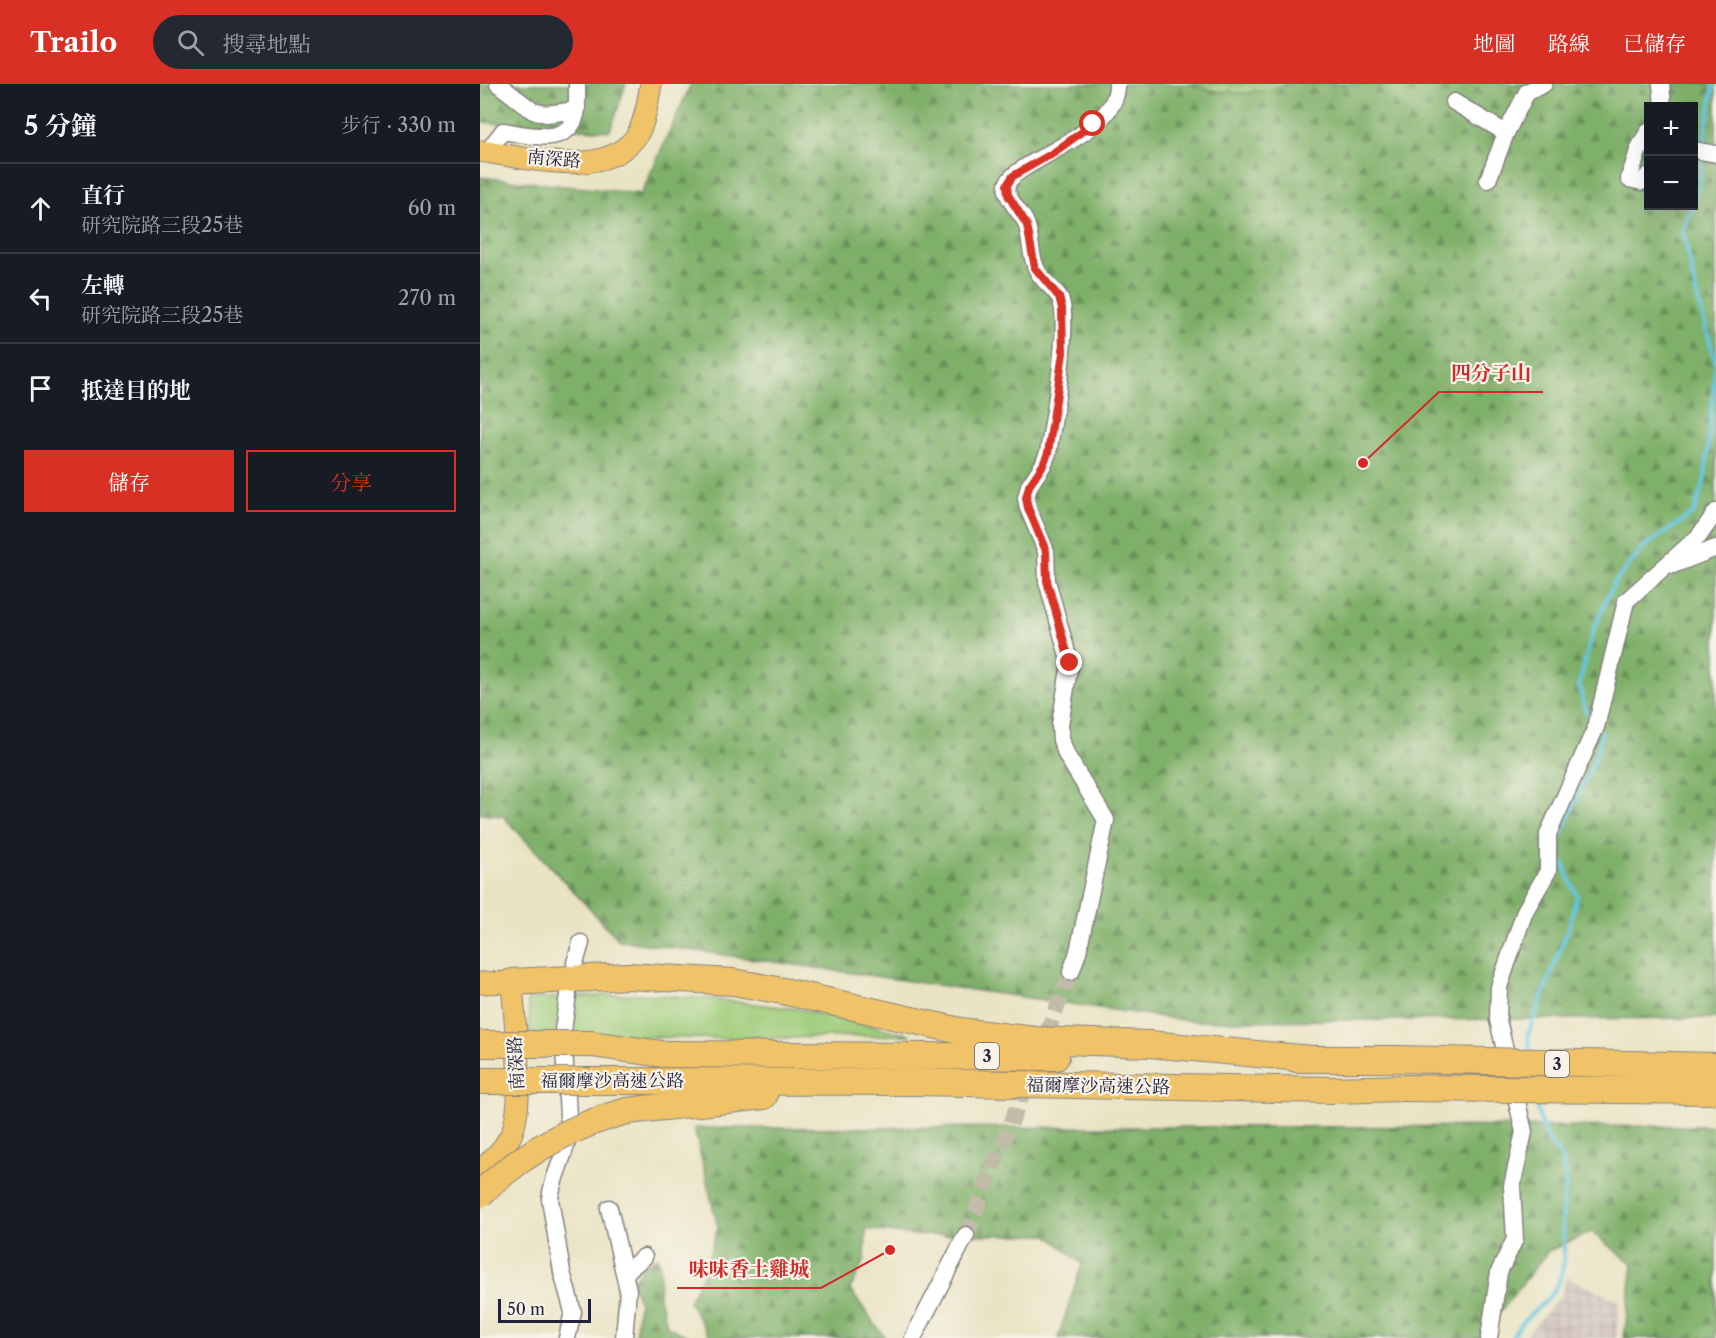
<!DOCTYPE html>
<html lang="zh-TW">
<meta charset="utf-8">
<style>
:root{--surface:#171b24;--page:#242831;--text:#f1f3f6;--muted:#9ea1a6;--line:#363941;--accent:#d93025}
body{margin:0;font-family:"Libre Caslon Text","Noto Serif TC",serif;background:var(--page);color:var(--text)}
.controls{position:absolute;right:18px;top:18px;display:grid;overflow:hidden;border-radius:0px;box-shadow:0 6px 24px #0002}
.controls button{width:54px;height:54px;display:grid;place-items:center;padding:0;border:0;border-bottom:2px solid var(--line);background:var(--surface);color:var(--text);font:30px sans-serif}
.scale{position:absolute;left:18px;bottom:15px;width:93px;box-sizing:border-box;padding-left:6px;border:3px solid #22223b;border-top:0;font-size:16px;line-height:21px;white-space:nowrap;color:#22223b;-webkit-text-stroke:4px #f7f3e8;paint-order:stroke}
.stop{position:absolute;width:18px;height:18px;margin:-14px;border:4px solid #d93025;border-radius:50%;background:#fff}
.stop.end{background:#d93025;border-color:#fff;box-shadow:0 2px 6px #0008}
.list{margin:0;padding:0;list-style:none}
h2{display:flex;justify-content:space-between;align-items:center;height:78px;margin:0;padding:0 24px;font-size:26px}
h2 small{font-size:20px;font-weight:400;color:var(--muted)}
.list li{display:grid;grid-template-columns:39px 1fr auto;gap:18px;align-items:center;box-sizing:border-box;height:90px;padding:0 24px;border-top:2px solid var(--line)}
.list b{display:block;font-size:22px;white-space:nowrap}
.list p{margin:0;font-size:20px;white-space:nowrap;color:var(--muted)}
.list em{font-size:20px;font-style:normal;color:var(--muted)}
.actions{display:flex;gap:12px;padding:18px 24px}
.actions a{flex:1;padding:14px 0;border:2px solid var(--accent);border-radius:0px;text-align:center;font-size:21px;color:var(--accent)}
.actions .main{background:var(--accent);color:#fff}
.icon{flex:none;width:33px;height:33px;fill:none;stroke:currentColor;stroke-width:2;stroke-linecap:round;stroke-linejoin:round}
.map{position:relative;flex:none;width:1236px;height:1254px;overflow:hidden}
header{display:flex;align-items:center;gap:36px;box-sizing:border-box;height:84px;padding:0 30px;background:var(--accent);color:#fff}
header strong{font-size:28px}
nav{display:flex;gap:33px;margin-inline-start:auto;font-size:21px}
.search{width:420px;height:54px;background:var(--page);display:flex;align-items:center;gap:15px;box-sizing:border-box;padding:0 21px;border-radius:33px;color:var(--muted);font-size:22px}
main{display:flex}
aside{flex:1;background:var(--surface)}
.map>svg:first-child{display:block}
.industrial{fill:url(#industrial-grid)}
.grass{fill:#9fcc79;stroke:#60775a;stroke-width:1.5}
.forest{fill:url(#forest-firs);stroke:#506952;stroke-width:1.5;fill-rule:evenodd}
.cemetery{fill:url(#cemetery-stones);stroke:#60775a;stroke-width:1.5}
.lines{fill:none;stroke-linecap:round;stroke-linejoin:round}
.stream{stroke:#63c6e1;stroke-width:4}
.minor-tunnel{stroke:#c1bca7;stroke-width:16;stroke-dasharray:16 8;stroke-linecap:butt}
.minor-casing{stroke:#86827e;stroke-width:19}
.major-casing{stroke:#86827e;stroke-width:23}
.highway-casing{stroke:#86827e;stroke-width:28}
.minor{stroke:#fff;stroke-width:16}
.major{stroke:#f1c369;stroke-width:21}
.highway{stroke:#f1c369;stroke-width:26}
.highway-bridge-casing{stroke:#86827e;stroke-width:28;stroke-linecap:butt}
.highway-bridge{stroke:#f1c369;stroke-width:26}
.route{stroke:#d93025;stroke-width:8}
.labels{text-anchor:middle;stroke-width:4.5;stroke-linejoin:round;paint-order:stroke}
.shield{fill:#f7f3e8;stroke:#62616f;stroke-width:1.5}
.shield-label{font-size:16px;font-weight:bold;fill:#22223b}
.street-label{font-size:18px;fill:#22223b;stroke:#f7f3e8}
.leader{fill:none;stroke:#d62828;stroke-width:2}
.callout-dot{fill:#d62828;stroke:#f7f3e8;stroke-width:2}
.callout-label{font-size:20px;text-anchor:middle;font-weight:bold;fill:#d62828;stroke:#f7f3e8;stroke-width:4.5;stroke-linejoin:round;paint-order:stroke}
</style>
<header>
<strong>Trailo</strong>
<div class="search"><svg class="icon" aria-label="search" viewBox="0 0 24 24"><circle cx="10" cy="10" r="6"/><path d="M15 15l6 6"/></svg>搜尋地點</div>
<nav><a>地圖</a><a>路線</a><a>已儲存</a></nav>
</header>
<main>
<aside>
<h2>5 分鐘<small>步行 · 330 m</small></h2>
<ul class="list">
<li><svg class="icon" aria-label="ahead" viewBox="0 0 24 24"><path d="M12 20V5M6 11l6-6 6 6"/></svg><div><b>直行</b><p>研究院路三段25巷</p></div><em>60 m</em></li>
<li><svg class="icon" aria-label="left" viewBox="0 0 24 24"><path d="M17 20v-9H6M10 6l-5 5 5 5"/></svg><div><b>左轉</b><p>研究院路三段25巷</p></div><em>270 m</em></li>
<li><svg class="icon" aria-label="arrive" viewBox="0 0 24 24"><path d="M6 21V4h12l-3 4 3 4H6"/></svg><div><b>抵達目的地</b></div></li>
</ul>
<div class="actions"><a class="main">儲存</a><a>分享</a></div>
</aside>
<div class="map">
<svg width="1236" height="1254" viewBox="0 0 1236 1254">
<defs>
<pattern id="industrial-grid" width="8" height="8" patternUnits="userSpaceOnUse" patternTransform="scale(1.5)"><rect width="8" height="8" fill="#cfc0bb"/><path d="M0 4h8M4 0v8" fill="none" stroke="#b1a5a2"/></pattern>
<pattern id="forest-firs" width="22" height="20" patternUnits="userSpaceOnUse" patternTransform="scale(1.5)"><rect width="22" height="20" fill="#7fb069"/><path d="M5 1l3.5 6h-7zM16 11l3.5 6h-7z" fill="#688f58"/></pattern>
<pattern id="cemetery-stones" width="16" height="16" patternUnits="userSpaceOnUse" patternTransform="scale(1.5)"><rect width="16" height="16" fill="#9fcc79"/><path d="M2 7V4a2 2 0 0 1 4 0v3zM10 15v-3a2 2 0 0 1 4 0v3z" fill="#89af6a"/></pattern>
</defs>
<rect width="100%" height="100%" fill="#f7f3e8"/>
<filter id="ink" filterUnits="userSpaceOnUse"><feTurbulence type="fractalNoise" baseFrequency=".0167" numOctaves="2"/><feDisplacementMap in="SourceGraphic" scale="12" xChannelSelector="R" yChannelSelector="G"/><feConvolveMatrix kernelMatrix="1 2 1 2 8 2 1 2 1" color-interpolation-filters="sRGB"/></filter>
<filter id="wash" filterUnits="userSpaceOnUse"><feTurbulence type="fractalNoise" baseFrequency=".008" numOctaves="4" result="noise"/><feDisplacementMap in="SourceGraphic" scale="24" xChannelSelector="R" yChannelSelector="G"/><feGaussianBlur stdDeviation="1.35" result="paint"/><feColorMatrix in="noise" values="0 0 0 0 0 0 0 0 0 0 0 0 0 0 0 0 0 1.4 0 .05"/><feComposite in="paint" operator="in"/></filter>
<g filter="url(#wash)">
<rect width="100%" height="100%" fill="#e9e3c2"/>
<path class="industrial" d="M1087,1193l53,24 -4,37h-92l37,-43z"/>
<path class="grass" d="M158,910l63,4 97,11 113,26 -172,4 -209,-5 -2,-35z"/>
<path class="forest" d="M0,0h146l-16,47 -130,-9z
M211,0h1025v934l-525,3 -572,-81 -116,-124 -23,-2v-637l161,17zM1168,22h46v100h-46z
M1236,1042v212h-92l9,-74 -42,-32 -43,19 -56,71 -2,16h-432l24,-74 -34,-29h-137l-45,-6 -1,29 -15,32 35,48h-175l-21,-37 15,-29 14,-45 -24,-99z
M177,1173l3,12 -1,29 9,29 24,11h-57l4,-37 -7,-19 11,-16z"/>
<path class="cemetery" d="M710,0h103c-40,10 -64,14 -103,0z"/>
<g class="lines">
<path class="stream" d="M1224,57l10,-57
M1214,118l6,-20 2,-20
M1109,631l-4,-6 -6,-24 15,-57 20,-45 31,-37 49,-33 11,-35 11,-115 -20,-70 -13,-62 9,-25
M1050,970l-2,-20 40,-105 9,-33 -21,-48c13,-40 38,-75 46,-116
M1032,1254c11,-24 36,-32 46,-55 10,-23 5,-41 4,-64 0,-22 8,-36 0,-59 -3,-7 -9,-13 -13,-19 -8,-14 -11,-28 -13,-44"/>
</g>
</g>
<g filter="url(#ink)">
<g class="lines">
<path class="minor-tunnel" d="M486,1151l105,-263"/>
<g class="minor-casing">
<path id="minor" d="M1181,0l2,22
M974,18l52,31
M97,26v-26
M1168,48l-9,16 -10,31 13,3 6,-6
M1214,66l22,4
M7,68l16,-21c27,4 68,17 74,-21l-31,4 -13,-3 -35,-27
M1008,96l18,-47 21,-41 17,-8
M1193,481l43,-17
M95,879l6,-20
M591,888l7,-20 28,-132 -39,-64 -6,-16 -1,-15 10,-62 -23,-82 -1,-30 -18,-43 -2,-10 3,-12 14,-21 5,-12c5,-29 23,-131 12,-155 -6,-10 -18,-17 -23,-28 -8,-15 -5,-34 -12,-49 -5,-10 -21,-24 -18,-36 5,-24 112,-50 110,-101
M129,1124l19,82 -4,48
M145,1191l4,-6 15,-12
M87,1254l6,-26 -11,-40 -12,-73c2,-22 15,-42 19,-66l-6,-103 5,-35
M433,1254l53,-103
M1009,1254l10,-66 16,-33 -3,-53 12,-54 -26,-112 1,-33 26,-76 23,-40v-37l48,-107 30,-126 73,-65 17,-24"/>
</g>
<g class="major-casing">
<path id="major" d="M0,67c46,6 122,29 155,-13 10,-13 13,-38 16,-54
M0,899l32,-1c2,37 14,121 -1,153 -7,13 -19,26 -31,35"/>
</g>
<g class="highway-casing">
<path id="highway" d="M32,898l116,-6 105,6 50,9 177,40 75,9 114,4 163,15
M182,970l394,3
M816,975h102
M139,997l294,1 420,8 69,-2
M147,1027l137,-15"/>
</g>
<use href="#minor" class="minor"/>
<use href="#major" class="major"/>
<use href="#highway" class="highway"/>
<g class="highway-bridge-casing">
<path id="highway-bridge" d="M0,960h112l70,10
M918,975l318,7
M0,997h139
M922,1004l314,3
M0,1110c43,-41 90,-68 147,-83"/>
</g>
<use href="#highway-bridge" class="highway-bridge"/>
</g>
</g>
<g class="lines" filter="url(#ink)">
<path class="route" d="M590,579l-23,-82 -1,-30 -18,-43 -2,-10 3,-12 14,-21 5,-12 15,-100 -1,-45 -3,-11 -24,-29 -8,-43 -19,-30 -1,-10 6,-9 40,-23 40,-29"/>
</g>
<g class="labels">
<g class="shield">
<rect x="495" y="959" width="24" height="26" rx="4.5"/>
<rect x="1065" y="967" width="24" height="26" rx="4.5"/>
</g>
<g class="shield-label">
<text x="507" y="978">3</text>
<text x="1077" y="986">3</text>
</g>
<g class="street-label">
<text transform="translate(74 75) rotate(5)" y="6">南深路</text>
<text transform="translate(36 979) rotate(-93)" y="6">南深路</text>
<text x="132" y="1003">福爾摩沙高速公路</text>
<text transform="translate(618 1002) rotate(1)" y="6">福爾摩沙高速公路</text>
</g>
</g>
<path class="leader" d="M883 379L959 308H1063M410 1166L341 1204H197"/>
<g class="callout-dot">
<circle cx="883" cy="379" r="6"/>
<circle cx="410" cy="1166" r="6"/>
</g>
<g class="callout-label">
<text x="1011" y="296">四分子山</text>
<text x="269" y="1192">味味香土雞城</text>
</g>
</svg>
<div class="controls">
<button>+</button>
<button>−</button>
</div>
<div class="scale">50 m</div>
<div class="stop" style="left:613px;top:40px"></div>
<div class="stop end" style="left:590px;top:579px"></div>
</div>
</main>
